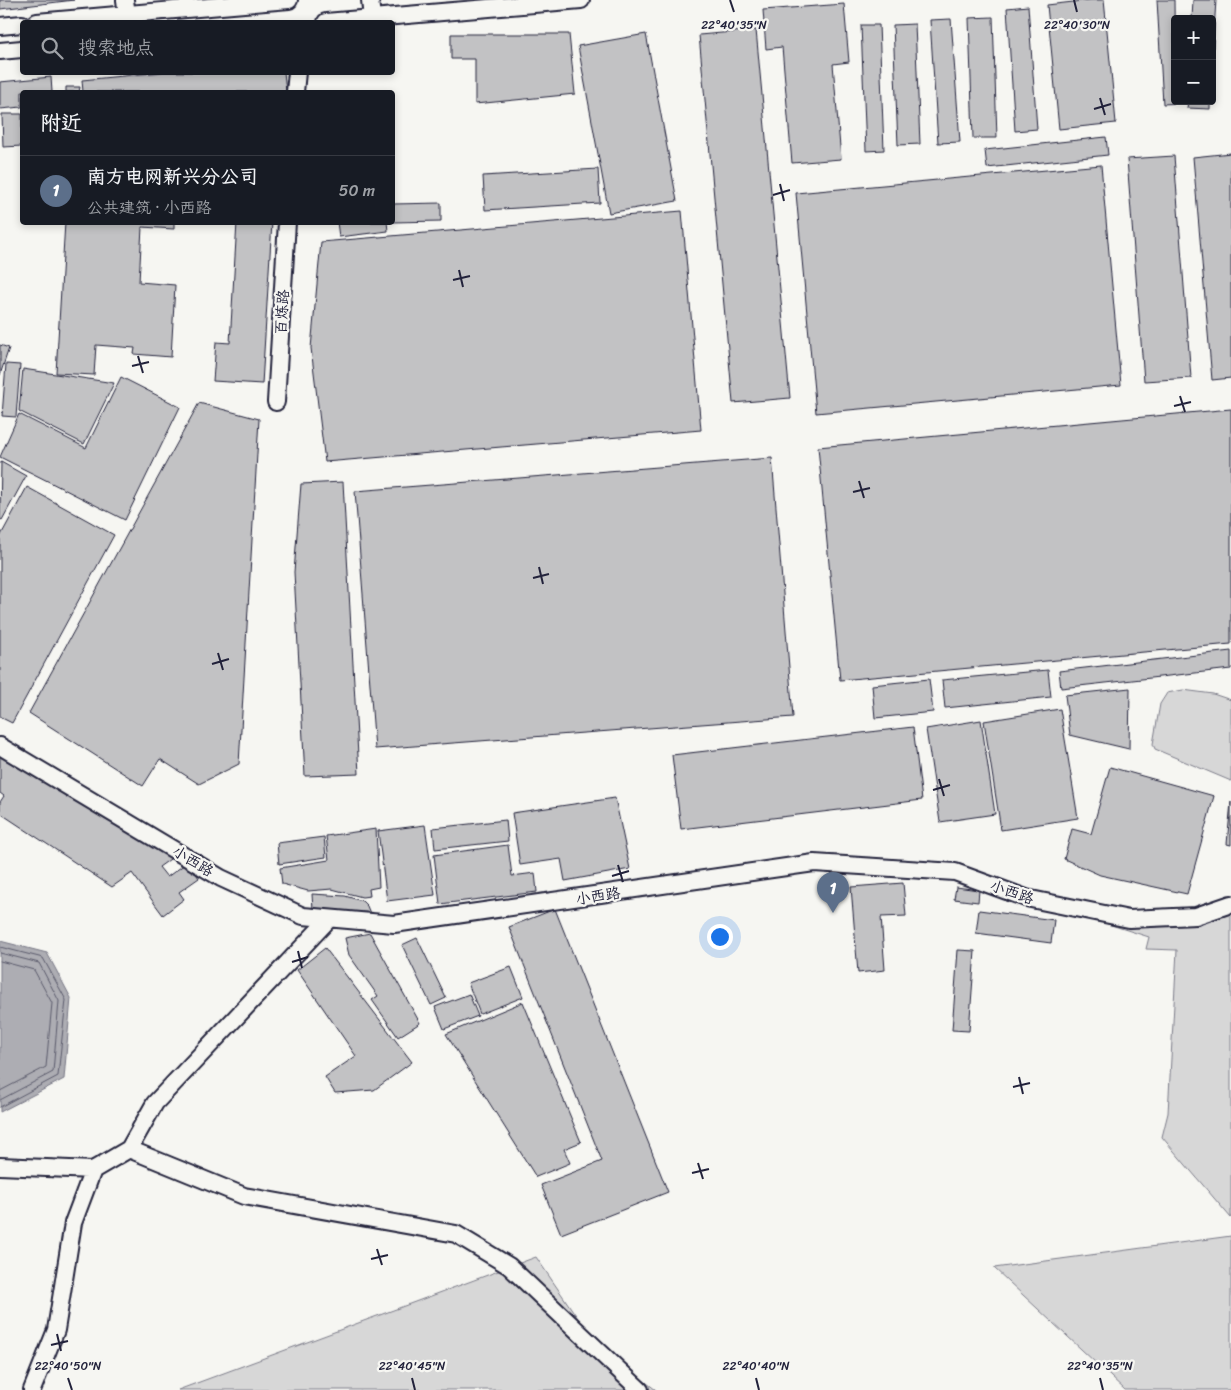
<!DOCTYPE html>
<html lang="zh">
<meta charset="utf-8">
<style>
:root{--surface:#171b24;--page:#20242c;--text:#f1f3f6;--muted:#9ea1a6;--line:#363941;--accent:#b45309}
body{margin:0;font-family:Sriracha,"LXGW WenKai TC",sans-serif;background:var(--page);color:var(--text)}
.controls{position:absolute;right:15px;top:15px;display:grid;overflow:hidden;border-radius:5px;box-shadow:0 2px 8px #0003}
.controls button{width:45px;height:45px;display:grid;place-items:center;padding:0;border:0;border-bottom:1px solid var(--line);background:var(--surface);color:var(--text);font:25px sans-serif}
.you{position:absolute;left:719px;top:936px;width:18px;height:18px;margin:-12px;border:4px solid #fff;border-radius:50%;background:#1a73e8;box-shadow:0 0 0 8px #1a73e833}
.badge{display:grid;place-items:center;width:32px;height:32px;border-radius:50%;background:var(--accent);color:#fff;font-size:16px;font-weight:700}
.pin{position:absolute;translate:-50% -41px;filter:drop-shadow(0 1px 2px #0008)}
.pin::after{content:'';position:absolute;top:26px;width:18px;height:15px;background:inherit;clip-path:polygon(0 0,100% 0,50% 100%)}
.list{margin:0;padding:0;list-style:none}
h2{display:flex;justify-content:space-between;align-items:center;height:65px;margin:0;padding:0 20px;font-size:21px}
h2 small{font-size:16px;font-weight:400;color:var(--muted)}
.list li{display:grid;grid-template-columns:32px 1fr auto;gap:15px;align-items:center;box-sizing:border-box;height:70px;padding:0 20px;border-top:1px solid var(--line)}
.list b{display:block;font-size:19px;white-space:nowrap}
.list p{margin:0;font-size:16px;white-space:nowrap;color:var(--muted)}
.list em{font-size:16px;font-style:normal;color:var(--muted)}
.icon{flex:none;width:28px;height:28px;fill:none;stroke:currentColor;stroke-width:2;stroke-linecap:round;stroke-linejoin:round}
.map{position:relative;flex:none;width:1231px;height:1390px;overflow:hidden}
.search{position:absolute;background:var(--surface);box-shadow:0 2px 8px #0003;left:20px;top:20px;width:375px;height:55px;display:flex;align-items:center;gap:12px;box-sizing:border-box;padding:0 18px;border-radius:5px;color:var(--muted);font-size:19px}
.panel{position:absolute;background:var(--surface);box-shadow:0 2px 8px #0003;left:20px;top:90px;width:375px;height:135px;border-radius:5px}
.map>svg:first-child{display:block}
.green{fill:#d7d7d7;stroke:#7c7c89}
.water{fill:#adadb3;stroke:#757583}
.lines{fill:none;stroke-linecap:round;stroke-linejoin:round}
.shore{stroke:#5a5a6b;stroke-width:1}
.building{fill:#c2c2c4;stroke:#22223b}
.minor-casing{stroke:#22223b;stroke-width:20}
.minor{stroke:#f6f6f2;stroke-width:16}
.ticks{fill:none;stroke:#22223b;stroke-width:2}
.labels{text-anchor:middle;stroke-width:4.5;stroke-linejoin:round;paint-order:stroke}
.street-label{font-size:15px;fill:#22223b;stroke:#f6f6f2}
.ticks-label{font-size:12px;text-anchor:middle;fill:#22223b;stroke:#f6f6f2;stroke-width:4.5;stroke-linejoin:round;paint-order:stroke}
</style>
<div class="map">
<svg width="1231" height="1390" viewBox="0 0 1231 1390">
<rect width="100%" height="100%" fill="#f6f6f2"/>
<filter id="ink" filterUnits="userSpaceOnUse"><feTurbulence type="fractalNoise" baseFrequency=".02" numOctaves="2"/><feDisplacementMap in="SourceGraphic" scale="10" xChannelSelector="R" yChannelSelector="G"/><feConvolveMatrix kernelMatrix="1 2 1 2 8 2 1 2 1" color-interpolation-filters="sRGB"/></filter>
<g filter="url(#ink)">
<path class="green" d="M1183,690l30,4 18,6v81l-76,-32 -2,-5 7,-40 7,-11z
M1026,898l103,21 102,-15v314l-69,-81 6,-24 9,-163 -31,-1 3,-12z
M1231,1236v154h-106l-131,-122z
M536,1257l59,86 61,47h-478z"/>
<path class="water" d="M0,941l47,12 24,45 -7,81 -64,33z"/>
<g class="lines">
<path class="shore" d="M0,947l43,11 23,42 -8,76 -58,31
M0,953l39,10 20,38 -6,71 -53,28
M0,961l34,9 18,33 -6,64 -46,24"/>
</g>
<path class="building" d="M0,0h74l-74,9z
M1091,0h13l12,123 -57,6 -12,-124z
M1157,0h17l1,101h6v2l-18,1z
M1193,0h23l-4,62v-43h-20z
M844,4l5,58 -16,2 8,95 -49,4 -10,-116 -16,2 -3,-39z
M1028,6l9,123 -22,2 -8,-123z
M993,17l4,121h-24l-4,-120z
M951,19l9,123 -22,1 -8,-123z
M915,24l5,120 -22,1 -5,-120z
M861,25h18l5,125 -18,1z
M756,30l34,368 -57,5 -34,-368z
M451,34h118l6,60 -100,10v-45h-24z
M646,34l31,167 -68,12 -31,-167z
M164,72h120l2,20h-203l-1,-12z
M51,77l1,15h-30v15l-22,2v-27z
M66,87h14l-1,5h-13z
M1188,101h22v8l-23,-1z
M2,114h20v32l-19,1z
M1106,137l2,18 -121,13 -2,-18z
M1231,153v225l-19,2 -19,-223z
M1174,156l17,222 -47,3 -17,-222z
M1101,165l20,220 -305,28 -20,-220z
M598,169l2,34 -115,7 -2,-34z
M441,203v18l-48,1v-18z
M682,211l19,219 -376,32 -14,-114 10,-106z
M65,222h109v7l-32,-2 -3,55 36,3 -4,72 -37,-3 1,-6 -39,-3 -2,30 -38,-2z
M237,222h35l-10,162 -49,-3 3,-39 14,1z
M337,222h50l1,9 -49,6z
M0,345l9,3 -9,27z
M6,364l14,1 -4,52 -14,-1z
M23,369l91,14 -30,61 -65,-33z
M121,377l59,30 -55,113 -125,-63 19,-43 67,34z
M199,403l60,16 -20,345 -40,20 -39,-25 -17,27 -114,-73z
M1231,409v235l-391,36 -22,-233z
M772,458l21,259 -418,32 -20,-258z
M1,462l25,14 -24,44 -2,-1z
M343,482l16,292 -54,2 -11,-204 7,-88z
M27,487l87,48 -102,188 -12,-6v-180z
M1231,651v18l-170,19 -2,-17z
M1048,670l3,27 -106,11 -3,-28z
M929,679l4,33 -58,6 -3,-33z
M1130,688l-1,61 -59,-14 -5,-40z
M1060,709l18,109 -77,12 -17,-109z
M981,720l14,94 -55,8 -14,-93z
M913,727l9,73 -241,29 -9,-74z
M0,750l173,107 -14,10 8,10 21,-15 11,16 -20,14 5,7 -21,16 -31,-42 -20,14 -112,-74v-11l4,-6 -4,-3z
M1110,767l104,29 -27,98 -87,-19 -36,-16 8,-30 19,5z
M615,798l15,71 -65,12 -4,-22 -41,6 -8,-52z
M1231,802v43l-4,-1z
M506,820l2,21 -73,8 -2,-21z
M425,825l10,70 -48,6 -9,-70z
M376,829l3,58 -10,2 1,7 -8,1 -30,-8 -24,2 -26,-7 -2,-16 49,-8 -3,-24z
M324,837l2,20 -47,7 -2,-21z
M508,845l4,31 23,-3 2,19 -97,12 -6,-49z
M903,883l3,33 -25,1 4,53 -27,3 -7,-86z
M956,887l23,3 -1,12 -24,-3z
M312,894l33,2 17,5 5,5 4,10 -58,-6z
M555,909l113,283 -107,42 -20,-49 61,-24 -93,-234z
M979,910l75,10 -3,23 -75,-10z
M370,933l50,90 -22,14 -26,-37 6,-4 -29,-41 -4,-17z
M417,938l29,60 -15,7 -29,-60z
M325,948l87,114 -38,28 -39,3 -10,-16 31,-21 -59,-86z
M958,950l17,1 -6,80 -17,-1z
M511,967l12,30 -43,17 -12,-31z
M469,994l9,22 -34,13 -9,-22z
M523,1002l58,140 -17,7 6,14 -34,14 -90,-143z"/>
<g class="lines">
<g class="minor-casing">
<path id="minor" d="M125,0l3,22
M370,0l2,18
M37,22l252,-22
M326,22l255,-22
M0,26l22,-2
M0,51l22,-2
M295,92l2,-20
M276,402l11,-180
M0,746l221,132 82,38 91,8 420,-61 141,9 71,26 103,21 67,-3 35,-12
M129,1149l115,47 212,38 53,32 131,124
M0,1166l93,4 36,-21 26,-46 174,-184
M32,1390l24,-60 17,-107 20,-53"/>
</g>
<use href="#minor" class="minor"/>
</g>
</g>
<path class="ticks" d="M730,0l4,12M1074,0l3,12M1100,98l5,17M1094,109l17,-5M780,184l4,17M773,195l17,-5M459,270l4,17M453,280l17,-4M138,356l5,17M132,366l17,-4M1180,396l5,16M1174,406l17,-4M859,481l5,17M853,492l17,-4M539,567l4,17M533,578l16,-4M218,653l5,17M212,664l17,-5M939,779l5,17M933,790l17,-5M618,865l5,17M612,876l17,-5M298,951l4,17M292,962l16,-5M1019,1077l4,17M1013,1087l17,-4M698,1163l5,16M692,1173l17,-4M377,1249l5,16M371,1259l17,-4M57,1334l4,17M51,1345l17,-4M68,1378l4,12M412,1378l3,12M756,1378l3,12M1100,1378l3,12"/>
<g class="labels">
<g class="street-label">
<text transform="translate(282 312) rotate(-86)" y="5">百炼路</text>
<text transform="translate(193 861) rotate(31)" y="5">小西路</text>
<text transform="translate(1012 892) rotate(19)" y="5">小西路</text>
<text transform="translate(598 896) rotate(-9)" y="5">小西路</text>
</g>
</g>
<g class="ticks-label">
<text x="734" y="29">22°40'35"N</text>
<text x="1077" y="29">22°40'30"N</text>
<text x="68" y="1370">22°40'50"N</text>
<text x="412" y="1370">22°40'45"N</text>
<text x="756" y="1370">22°40'40"N</text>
<text x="1100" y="1370">22°40'35"N</text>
</g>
</svg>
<div class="controls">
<button>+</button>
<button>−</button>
</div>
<div class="you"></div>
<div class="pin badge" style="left:833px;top:913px;background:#5c6f8a">1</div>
<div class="search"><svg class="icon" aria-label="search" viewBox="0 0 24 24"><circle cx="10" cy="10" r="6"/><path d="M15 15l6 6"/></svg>搜索地点</div>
<section class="panel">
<h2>附近<small></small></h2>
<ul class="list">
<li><span class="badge" style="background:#5c6f8a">1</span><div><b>南方电网新兴分公司</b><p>公共建筑 · 小西路</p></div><em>50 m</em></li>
</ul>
</section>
</div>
